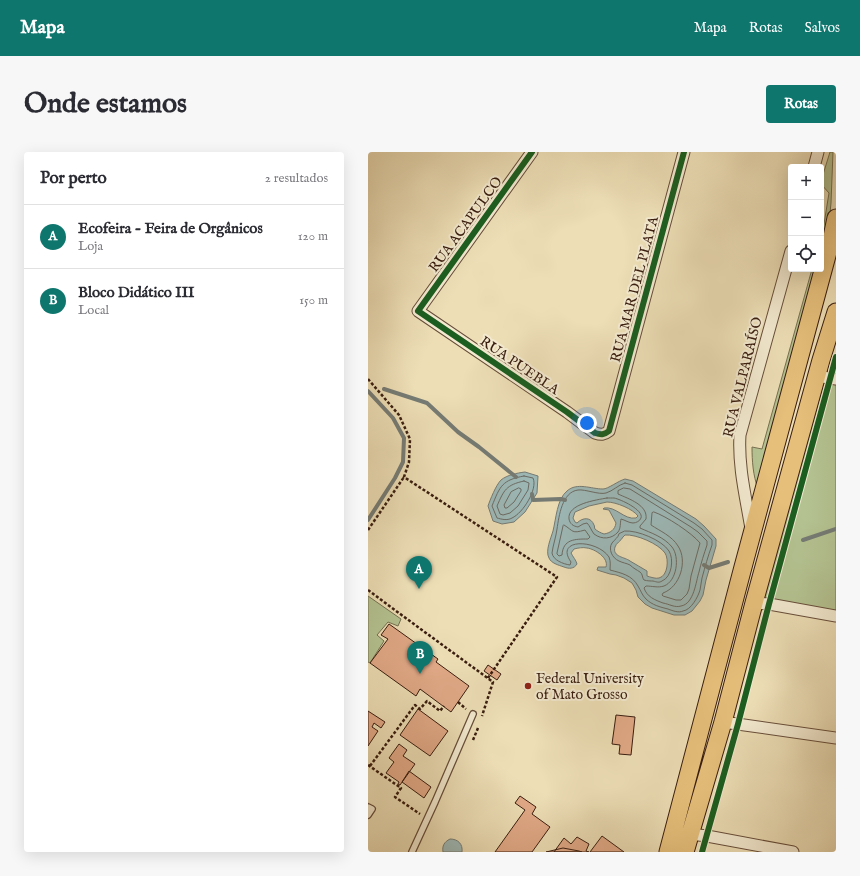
<!DOCTYPE html>
<html lang="pt">
<meta charset="utf-8">
<style>
:root{--surface:#fff;--page:#f7f7f7;--text:#2b2b33;--muted:#7c7c81;--line:#e1e1e2;--accent:#0f766e}
body{margin:0;font-family:"IM FELL English",serif;background:var(--page);color:var(--text)}
.controls{position:absolute;right:12px;top:12px;display:grid;overflow:hidden;border-radius:4px;box-shadow:0 4px 16px #0002}
.controls button{width:36px;height:36px;display:grid;place-items:center;padding:0;border:0;border-bottom:1px solid var(--line);background:var(--surface);color:var(--text);font:20px sans-serif}
.you{position:absolute;left:219px;top:271px;width:14px;height:14px;margin:-10px;border:3px solid #fff;border-radius:50%;background:#1a73e8;box-shadow:0 0 0 6px #1a73e833}
.badge{display:grid;place-items:center;width:26px;height:26px;border-radius:50%;background:var(--accent);color:#fff;font-size:13px;font-weight:700}
.pin{position:absolute;translate:-50% -33px;filter:drop-shadow(0 1px 2px #0008)}
.pin::after{content:'';position:absolute;top:21px;width:14px;height:12px;background:inherit;clip-path:polygon(0 0,100% 0,50% 100%)}
.list{margin:0;padding:0;list-style:none}
h2{display:flex;justify-content:space-between;align-items:center;height:52px;margin:0;padding:0 16px;font-size:17px}
h2 small{font-size:13px;font-weight:400;color:var(--muted)}
.list li{display:grid;grid-template-columns:26px 1fr auto;gap:12px;align-items:center;box-sizing:border-box;height:64px;padding:0 16px;border-top:1px solid var(--line)}
.list b{display:block;font-size:15px;white-space:nowrap}
.list p{margin:0;font-size:13px;white-space:nowrap;color:var(--muted)}
.list em{font-size:13px;font-style:normal;color:var(--muted)}
.icon{flex:none;width:22px;height:22px;fill:none;stroke:currentColor;stroke-width:2;stroke-linecap:round;stroke-linejoin:round}
.map{position:relative;flex:none;width:468px;height:700px;overflow:hidden;border-radius:4px}
header{display:flex;align-items:center;gap:24px;box-sizing:border-box;height:56px;padding:0 20px;background:var(--accent);color:#fff}
header strong{font-size:19px}
nav{display:flex;gap:22px;margin-inline-start:auto;font-size:14px}
.intro{display:flex;align-items:center;justify-content:space-between;box-sizing:border-box;height:96px;padding:0 24px}
h1{margin:0;font-size:28px}
.button{padding:10px 18px;border-radius:4px;background:var(--accent);color:#fff;font-size:14px;font-weight:700}
main{display:flex;gap:24px;padding:0 24px}
aside{flex:1;background:var(--surface);border-radius:4px;box-shadow:0 4px 16px #0002}
.map>svg:first-child{display:block}
.green{fill:#b4c291;stroke:#767050}
.water{fill:#9db9b8;stroke:#757b74;fill-rule:evenodd}
.lines{fill:none;stroke-linecap:round;stroke-linejoin:round}
.shore{stroke:#6b6b64;stroke-width:1}
.stream{stroke:#757b74;stroke-width:4}
.building{fill:#e1a987;stroke:#391d0f}
.service-casing{stroke:#664d39;stroke-width:8}
.minor-casing{stroke:#664d39;stroke-width:13}
.primary-casing{stroke:#391d0f;stroke-width:19}
.path{stroke:#391d0f;stroke-width:2.5;stroke-dasharray:3 2;stroke-linecap:butt}
.service{stroke:#f3ead0;stroke-width:5.5}
.minor{stroke:#f3ead0;stroke-width:11}
.primary{stroke:#e6bf7b;stroke-width:17}
.cycleway-casing{stroke:#f3ead0;stroke-width:8}
.cycleway{stroke:#1b5e20;stroke-width:6}
.poi-dot{fill:#8f2418;stroke:#f3ead0;stroke-width:1.5}
.labels{text-anchor:middle;stroke-width:4;stroke-linejoin:round;paint-order:stroke}
.street-label{font-size:14px;fill:#391d0f;stroke:#f3ead0}
.poi-label{font-size:14px;fill:#391d0f;stroke:#f3ead0;text-anchor:start}
</style>
<header>
<strong>Mapa</strong>
<nav><a>Mapa</a><a>Rotas</a><a>Salvos</a></nav>
</header>
<div class="intro"><h1>Onde estamos</h1><a class="button">Rotas</a></div>
<main>
<aside>
<h2>Por perto<small>2 resultados</small></h2>
<ul class="list">
<li><span class="badge">A</span><div><b>Ecofeira - Feira de Orgânicos</b><p>Loja</p></div><em>120 m</em></li>
<li><span class="badge">B</span><div><b>Bloco Didático III</b><p>Local</p></div><em>150 m</em></li>
</ul>
</aside>
<div class="map">
<svg width="468" height="700" viewBox="0 0 468 700">
<rect width="100%" height="100%" fill="#eddeb6"/>
<filter id="stains"><feTurbulence type="fractalNoise" baseFrequency=".005" numOctaves="4"/><feColorMatrix values="0 0 0 0 .2 0 0 0 0 .09 0 0 0 0 .02 0 0 0 .5 -.17"/></filter>
<radialGradient id="worn" r=".72"><stop offset=".6" stop-color="#630" stop-opacity="0"/><stop offset="1" stop-color="#630" stop-opacity=".3"/></radialGradient>
<path class="green" d="M462,0h3l-2,51 -2,20 -8,31v-19l3,-11 5,-31 -8,-9v-3z
M444,117h5l-59,220c-5,-14 -6,-28 -6,-42l10,2z
M456,230l12,1v228l-74,-13z
M0,444l33,23 -3,7 -10,-4 -11,13 7,6 -14,22 -2,-1z"/>
<path class="water" d="M157,320l13,4 -1,17 -12,19 -11,10 -12,2 -9,-3 -5,-15c2,-6 8,-21 13,-26 6,-5 16,-7 24,-8z
M257,327l8,2 63,38 8,7 12,13v7l-10,34 -3,15 -3,6 -8,10 -7,4h-11l-22,-7 -7,-4 -7,-7 -2,-7 -4,-7 -8,-5 -8,-3 -6,-1 -13,-4 1,-3h8c3,-9 -11,-18 -19,-19 -4,-1 -9,0 -13,1l-3,4c2,4 5,7 6,11 -3,5 -8,5 -13,3 -6,-2 -13,-4 -15,-9 -4,-7 2,-20 4,-27 3,-12 4,-32 14,-40 10,-9 24,-2 36,-2 5,0 15,-8 22,-10zM239,350c9,0 26,7 31,14l-2,2c-12,2 -20,-12 -32,-10l-1,1 6,1 7,13c-1,7 -6,10 -12,11 -3,-1 -7,-3 -9,-5 -1,-1 0,-3 -1,-4 -3,-8 -11,-8 -17,-2l-2,-1 -2,-4 2,-6 14,-6zM257,383c11,-1 34,9 40,18 4,6 3,23 -6,25 -3,1 -9,-1 -12,-2v-5c-6,-3 -11,-7 -17,-10 -5,-4 -18,-4 -15,-14 1,-4 6,-6 8,-10z
M82,687c8,0 13,5 12,13h-19c-1,-6 1,-10 7,-13z"/>
<g class="lines">
<path class="shore" d="M156,324l9,2c5,11 -10,35 -21,40 -5,3 -11,1 -15,0l-5,-12c8,-20 10,-26 32,-30z
M156,329l5,2 -1,7 -10,16 -8,7 -7,2 -3,-1 -3,-8c7,-16 9,-21 27,-25z
M257,331l7,2 62,38 8,6 10,11v5c-4,11 -7,22 -10,33 -1,4 -1,8 -2,12 -2,7 -9,20 -17,21 -4,2 -10,0 -15,-2 -8,-2 -16,-4 -22,-10 -4,-4 -5,-8 -8,-13 -6,-11 -17,-13 -28,-16 0,-4 1,-8 -1,-13 -12,-18 -55,-19 -38,5l-1,3c-7,-1 -17,-5 -18,-12 1,-8 4,-16 5,-24 2,-13 5,-37 21,-39 7,-1 21,5 28,3 7,-2 12,-8 19,-10z
M151,336l2,1v2l-7,11 -7,6h-2l-1,-3 7,-13z
M256,336l6,1 61,38 7,5 9,9v4c-3,9 -6,18 -8,27 -3,9 -5,32 -18,34 -6,2 -12,-2 -18,-3 -8,-3 -16,-6 -19,-15l2,-2c6,0 12,2 18,0 13,-5 16,-29 8,-39 -8,-10 -21,-14 -32,-19v-2l6,-7c2,-14 -17,-20 -28,-25v-3z
M239,346c1,0 6,0 7,0 6,1 30,12 27,20 -1,3 -5,5 -8,5 -4,0 -8,-3 -12,-4 -1,4 0,9 -3,13 -6,7 -16,8 -24,2 -3,-4 -4,-8 -7,-11l-4,1 -5,3c-5,-1 -8,-3 -9,-8 -2,-15 27,-19 38,-21z
M286,360c12,4 38,21 46,31l-9,33 -2,13 -2,5 -6,6h-5l-13,-4 -1,-1 1,-2c17,-6 25,-32 15,-47 -6,-10 -18,-15 -27,-21l1,-12z
M196,373c10,6 7,9 21,5l5,7 -2,2c-13,0 -25,0 -26,16l-3,1 -2,-2v-1l6,-27z
M257,379c12,-1 37,9 44,20 5,8 3,26 -7,30 -3,2 -5,1 -9,0 -2,0 -6,0 -9,-1 -2,-2 -1,-6 -4,-8 -3,-2 -7,-4 -10,-7 -4,-2 -7,-2 -11,-4 -7,-3 -11,-12 -7,-18 3,-4 6,-5 7,-9z"/>
<path class="stream" d="M16,237l43,14 31,29 21,15 37,30
M0,239l25,27 11,20 -1,24 -8,16 -27,42
M164,342l1,6 28,-1 4,1
M435,388l33,-11
M336,413l5,3 19,-6"/>
</g>
<path class="building" d="M21,472l49,35 -2,3 33,24 -18,26 -31,-23 -4,7 -46,-33 18,-24 -7,-4z
M120,513l13,9 -4,6 -13,-9z
M50,557l30,22 -18,25 -30,-21z
M0,559l17,11 -4,6 -7,-5 -2,4 6,4 -10,15z
M248,563l19,2 -4,38 -12,-1 1,-9 -8,-1z
M31,592l8,6 -4,6 12,8 -15,21 -2,-1 1,-2 -13,-9 8,-11 -5,-4z
M41,619l22,16 -7,11 -22,-16z
M152,644l16,11 -4,7 18,13 -18,25h-37l30,-42 -10,-7z
M234,684l22,16h-34z
M209,685l12,7 -3,7 3,1h-35l10,-14 7,6z
M195,696l16,3 3,1h-36z"/>
<g class="lines">
<g class="service-casing">
<path id="service" d="M0,655l4,2 -4,6
M44,700l23,-50 38,-88"/>
</g>
<g class="minor-casing">
<path id="minor" d="M164,0l-114,159 149,101 28,21c6,2 9,2 14,-2l75,-279
M446,15l4,-15
M448,224l20,3
M383,377c-5,-31 -13,-62 -11,-94l51,-184
M386,451l15,1 67,12
M355,570l113,16
M322,682l17,2 86,16"/>
</g>
<g class="primary-casing">
<path id="primary" d="M300,700l75,-285 89,-330 4,-19
M317,700l38,-130 31,-119 67,-243 15,-48"/>
</g>
<path class="path" d="M0,227l31,36 11,24 -1,23 -5,15 153,100 -69,101
M0,378l36,-53
M0,438l39,29 86,63 -11,34
M90,550l8,7
M105,588l5,-12
M0,613l33,23 -6,9 25,17
M2,614l45,-61 5,4 7,-8 13,10 4,-5"/>
<use href="#service" class="service"/>
<use href="#minor" class="minor"/>
<use href="#primary" class="primary"/>
<g class="cycleway-casing">
<path id="cycleway" d="M164,0l-114,159 149,101 28,21c6,2 9,2 14,-2l75,-279
M334,700l36,-128 31,-120 67,-247"/>
</g>
<use href="#cycleway" class="cycleway"/>
</g>
<circle class="poi-dot" cx="160" cy="534" r="4"/>
<g class="labels">
<g class="street-label">
<text transform="translate(97 72) rotate(-54)" y="5">RUA ACAPULCO</text>
<text transform="translate(266 137) rotate(-75)" y="5">RUA MAR DEL PLATA</text>
<text transform="translate(152 213) rotate(34)" y="5">RUA PUEBLA</text>
<text transform="translate(374 225) rotate(-76)" y="5">RUA VALPARAÍSO</text>
</g>
<g class="poi-label">
<text x="168" y="531">Federal University<tspan x="168" dy="16">of Mato Grosso</tspan></text>
</g>
</g>
<rect width="100%" height="100%" filter="url(#stains)"/>
<rect width="100%" height="100%" fill="url(#worn)"/>
</svg>
<div class="controls">
<button>+</button>
<button>−</button>
<button><svg class="icon" aria-label="locate" viewBox="0 0 24 24"><circle cx="12" cy="12" r="6"/><path d="M12 2v4M12 18v4M2 12h4M18 12h4"/></svg></button>
</div>
<div class="you"></div>
<div class="pin badge" style="left:51px;top:437px">A</div>
<div class="pin badge" style="left:52px;top:522px">B</div>
</div>
</main>
